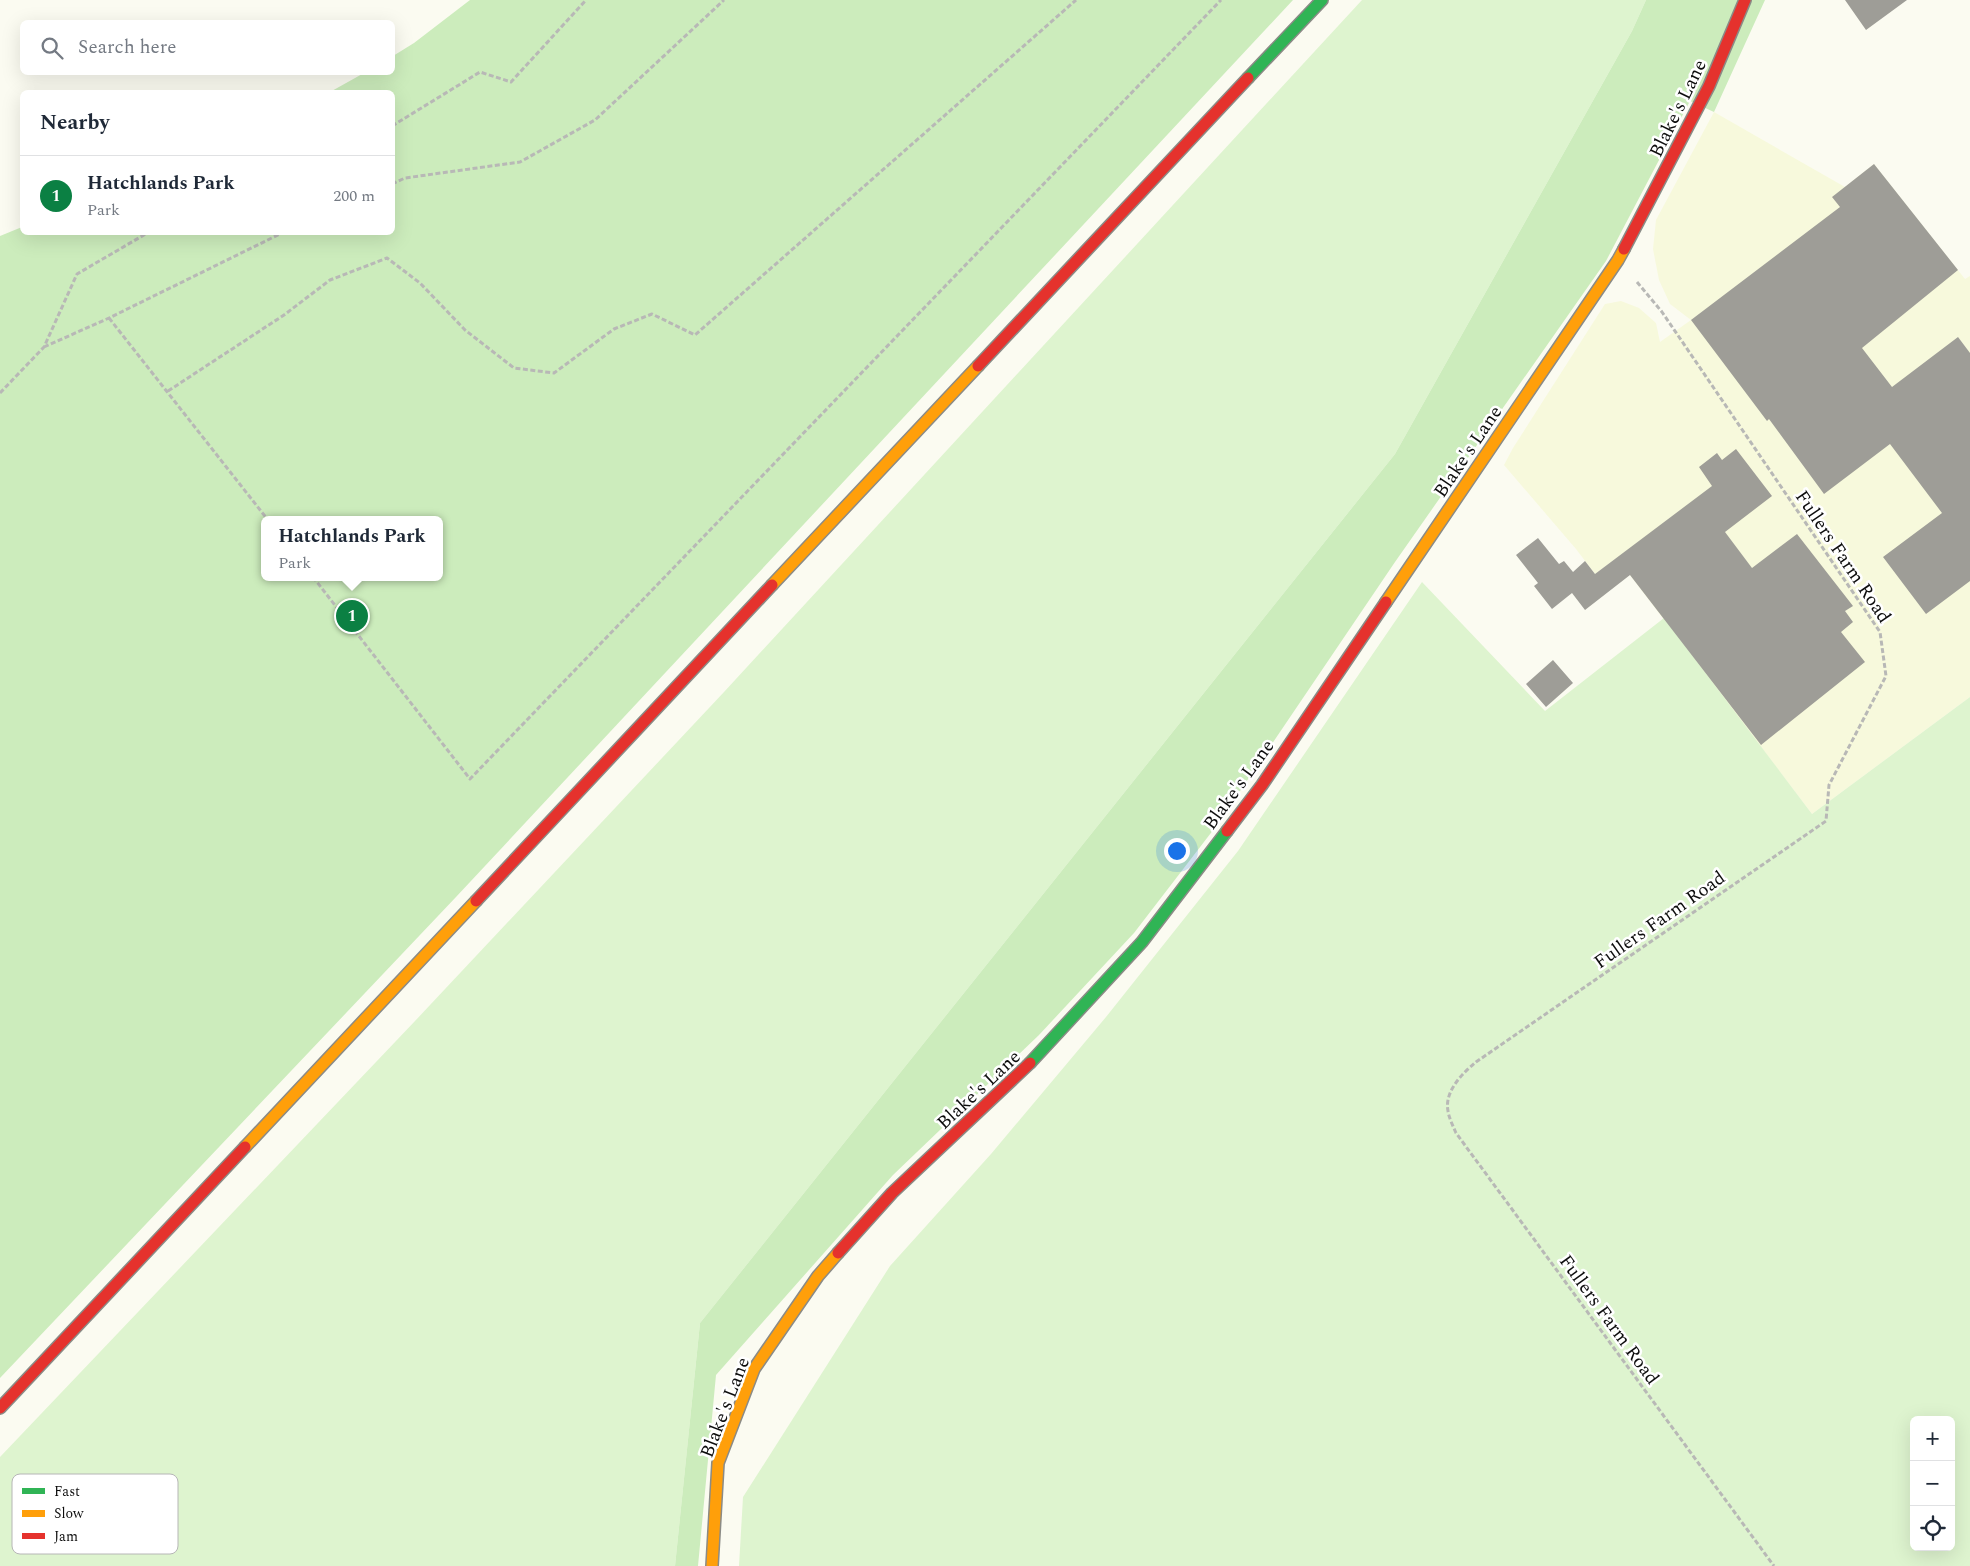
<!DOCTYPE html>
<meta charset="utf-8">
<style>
:root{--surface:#fff;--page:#f2f2f3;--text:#1f2937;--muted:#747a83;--line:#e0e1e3;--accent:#0b8043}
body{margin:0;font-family:Spectral,serif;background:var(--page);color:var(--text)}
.controls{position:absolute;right:15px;bottom:15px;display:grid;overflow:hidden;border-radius:8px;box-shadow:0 5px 20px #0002}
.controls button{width:45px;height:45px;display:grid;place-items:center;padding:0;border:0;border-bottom:1px solid var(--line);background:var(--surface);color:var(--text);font:25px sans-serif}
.you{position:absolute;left:1176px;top:850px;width:18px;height:18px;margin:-12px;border:4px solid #fff;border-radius:50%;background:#1a73e8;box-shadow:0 0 0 8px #1a73e833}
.badge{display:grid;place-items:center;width:32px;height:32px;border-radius:50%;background:var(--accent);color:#fff;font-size:16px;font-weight:700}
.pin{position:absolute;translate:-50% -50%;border:2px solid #fff;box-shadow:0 1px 5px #0006}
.popup{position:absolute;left:261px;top:516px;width:182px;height:65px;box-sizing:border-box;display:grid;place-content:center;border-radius:8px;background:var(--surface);filter:drop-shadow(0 1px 4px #0005);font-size:16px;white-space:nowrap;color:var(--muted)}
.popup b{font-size:19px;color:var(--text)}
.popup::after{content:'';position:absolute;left:50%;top:100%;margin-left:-10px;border:10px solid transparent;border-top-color:var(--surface)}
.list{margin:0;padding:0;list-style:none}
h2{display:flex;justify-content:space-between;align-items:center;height:65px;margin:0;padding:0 20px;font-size:21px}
h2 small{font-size:16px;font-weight:400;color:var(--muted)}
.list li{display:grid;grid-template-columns:32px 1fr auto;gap:15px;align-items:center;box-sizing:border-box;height:80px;padding:0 20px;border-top:1px solid var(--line)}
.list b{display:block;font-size:19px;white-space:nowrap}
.list p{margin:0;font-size:16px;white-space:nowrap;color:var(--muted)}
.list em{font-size:16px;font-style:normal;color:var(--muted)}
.icon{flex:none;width:28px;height:28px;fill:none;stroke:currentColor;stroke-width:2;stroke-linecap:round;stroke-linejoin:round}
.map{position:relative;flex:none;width:1970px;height:1566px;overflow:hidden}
.search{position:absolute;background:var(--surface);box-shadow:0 5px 20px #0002;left:20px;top:20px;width:375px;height:55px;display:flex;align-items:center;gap:12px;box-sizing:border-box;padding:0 18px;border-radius:8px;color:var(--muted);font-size:19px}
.panel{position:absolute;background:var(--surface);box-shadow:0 5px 20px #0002;left:20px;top:90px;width:375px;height:145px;border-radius:8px}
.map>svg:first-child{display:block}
.farmland{fill:#f7f9dc}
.green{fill:#def4cf;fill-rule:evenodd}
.forest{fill:#ccecbc;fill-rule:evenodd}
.building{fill:#9e9d97}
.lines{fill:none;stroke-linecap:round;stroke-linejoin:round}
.fast-casing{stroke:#8b8b86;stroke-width:14}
.slow-casing{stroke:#8b8b86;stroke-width:14}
.jam-casing{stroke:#8b8b86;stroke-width:14}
.path{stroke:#b8b8b6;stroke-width:3;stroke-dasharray:5 2.5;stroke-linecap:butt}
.fast{stroke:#30b455;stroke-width:11}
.slow{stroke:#ff9f0a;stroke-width:11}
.jam{stroke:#e5322d;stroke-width:11}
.labels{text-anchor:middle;stroke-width:5;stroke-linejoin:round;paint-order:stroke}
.street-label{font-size:19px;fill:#0d0d0d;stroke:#fff}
.key{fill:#fff;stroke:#b6b6b6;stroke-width:1}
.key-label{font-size:14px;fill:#0d0d0d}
</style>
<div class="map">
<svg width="1970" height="1566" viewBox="0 0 1970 1566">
<rect width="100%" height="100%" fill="#fbfbf1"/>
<path class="farmland" d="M1714,112l131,75 29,-23 91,115 5,-3v421l-158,117 -195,-256 -22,16 -19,-25 -72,-84 9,-17 92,-144 16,-3 18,7 17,15 4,19 31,-22 -21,-16 -11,-24 -6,-31 3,-29z"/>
<path class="green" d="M1362,0h284l-14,31 -237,423 -695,869 -25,243h-675v-109l415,-436 309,-329z
M1422,582l123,129 119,-93 148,196 158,-117v869h-1231l4,-69 147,-231 101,-112 115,-137 132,-166zM1914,1420h37v127h-37z"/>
<path class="forest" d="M470,0h823l-837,897 -456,481v-1142l22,-9v5h370v-140h-62l34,-19 28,-1 1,-16 21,-13zM264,520h176v57h-176z
M1646,0h119l-51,112 -24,-11 -84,160 -211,301 -178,263 -83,108 -95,102 -146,140 -177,200 -18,191h-23l25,-243 695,-869 237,-423z"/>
<path class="building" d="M1845,0h62l-41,30z
M1874,164l84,106 -96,78 30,39 66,-50 12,16v228l-44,33 -43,-57 59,-44 -52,-69 -66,50 -55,-75 -2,2 -76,-101 149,-113 -8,-10z
M1736,449l36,47 -47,36 27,36 45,-34 56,72 -8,5 8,11 -12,10 24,30 -104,83 -131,-170 -45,35 -13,-17 -20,16 -18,-23 4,-3 -22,-28 22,-17 21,26 5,-3 9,11 12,-11 10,13 117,-88 -13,-19 18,-14 5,7z
M1553,660l20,23 -27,24 -20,-23z"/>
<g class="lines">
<g class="fast-casing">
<path id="fast" d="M1248,78l74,-78
M1030,1063l112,-121 85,-111"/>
</g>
<g class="slow-casing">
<path id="slow" d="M772,585l206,-219
M1386,602l232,-342 6,-11
M245,1147l231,-246
M712,1566l6,-103 36,-94 64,-93 20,-23"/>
</g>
<g class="jam-casing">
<path id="jam" d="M1624,249l85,-163 36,-86
M978,366l270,-288
M1227,831l35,-46 124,-183
M476,901l296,-316
M838,1253l54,-60 138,-130
M0,1408l245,-261"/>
</g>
<path class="path" d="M392,126l88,-54 31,10 75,-82
M392,184l13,-6 115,-16 75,-42 129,-120
M1637,282l25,30 218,320 6,44 -57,109 -3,36 -350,241c-13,11 -32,29 -28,49 1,7 5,15 8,22l318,433
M109,318l159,202
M44,347l65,-29 175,-86
M168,391l116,-76 46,-35 57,-22 33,25 45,47 49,38 40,5 60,-44 38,-15 43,21 381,-335
M0,393l44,-46 33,-73 72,-42
M313,577l157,202 751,-779"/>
<use href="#fast" class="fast"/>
<use href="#slow" class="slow"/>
<use href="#jam" class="jam"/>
</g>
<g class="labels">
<g class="street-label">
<text transform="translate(1677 108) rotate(-64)" y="7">Blake's Lane</text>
<text transform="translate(1467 451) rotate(-56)" y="7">Blake's Lane</text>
<text transform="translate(1844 556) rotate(56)" y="7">Fullers Farm Road</text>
<text transform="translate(1238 784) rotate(-54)" y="7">Blake's Lane</text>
<text transform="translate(1659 919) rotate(-35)" y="7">Fullers Farm Road</text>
<text transform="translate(978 1089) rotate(-43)" y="7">Blake's Lane</text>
<text transform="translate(1610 1319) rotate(54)" y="7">Fullers Farm Road</text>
<text transform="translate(724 1407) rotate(-69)" y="7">Blake's Lane</text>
</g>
</g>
<rect x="12" y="1474" width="166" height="80" rx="8" class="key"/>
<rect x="22" y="1488" width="23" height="6" fill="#30b455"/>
<rect x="22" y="1510" width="23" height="7" fill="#ff9f0a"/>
<rect x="22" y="1533" width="23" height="6" fill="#e5322d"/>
<g class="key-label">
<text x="54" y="1496">Fast</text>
<text x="54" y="1518">Slow</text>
<text x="54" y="1541">Jam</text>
</g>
</svg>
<div class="controls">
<button>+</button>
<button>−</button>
<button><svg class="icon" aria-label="locate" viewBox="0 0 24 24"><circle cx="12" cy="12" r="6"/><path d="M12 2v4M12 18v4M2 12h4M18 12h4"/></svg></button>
</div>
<div class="you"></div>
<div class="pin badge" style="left:352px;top:616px">1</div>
<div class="popup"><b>Hatchlands Park</b>Park</div>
<div class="search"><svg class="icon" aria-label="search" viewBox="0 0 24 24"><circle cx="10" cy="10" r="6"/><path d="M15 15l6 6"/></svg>Search here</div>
<section class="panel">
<h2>Nearby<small></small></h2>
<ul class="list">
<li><span class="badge">1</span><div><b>Hatchlands Park</b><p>Park</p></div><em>200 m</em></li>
</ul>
</section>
</div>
